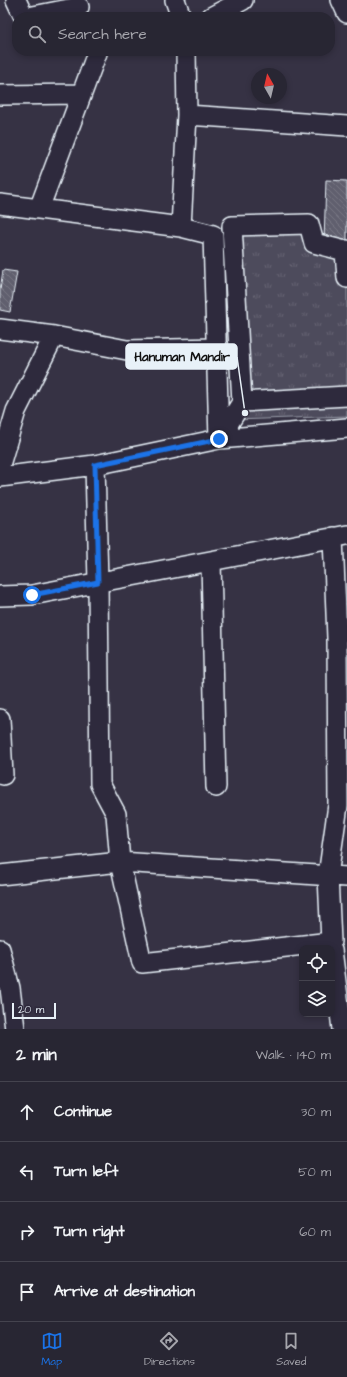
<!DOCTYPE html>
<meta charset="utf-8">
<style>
:root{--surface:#282633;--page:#34323f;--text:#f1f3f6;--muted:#a5a5ac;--line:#44434e;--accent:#1a73e8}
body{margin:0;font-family:"Architects Daughter",sans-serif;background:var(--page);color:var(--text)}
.controls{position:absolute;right:12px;bottom:12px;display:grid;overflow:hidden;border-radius:8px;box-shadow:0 2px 6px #0003}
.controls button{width:36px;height:36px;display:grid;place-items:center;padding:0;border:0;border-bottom:1px solid var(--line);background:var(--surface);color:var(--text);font:20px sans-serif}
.compass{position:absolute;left:251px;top:68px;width:36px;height:36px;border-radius:50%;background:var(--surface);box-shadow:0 2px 6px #0003;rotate:352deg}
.scale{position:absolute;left:12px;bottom:10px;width:44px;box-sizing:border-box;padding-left:4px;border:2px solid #e8f1f8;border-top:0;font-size:11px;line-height:14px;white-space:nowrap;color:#e8f1f8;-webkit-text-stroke:3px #2f2a3d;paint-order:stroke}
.stop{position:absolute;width:12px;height:12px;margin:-9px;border:3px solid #1a73e8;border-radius:50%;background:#fff}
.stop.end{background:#1a73e8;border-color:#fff;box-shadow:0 1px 4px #0008}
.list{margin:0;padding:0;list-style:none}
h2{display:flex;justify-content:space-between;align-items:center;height:52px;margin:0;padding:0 16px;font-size:17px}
h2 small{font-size:13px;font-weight:400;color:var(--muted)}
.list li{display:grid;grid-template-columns:26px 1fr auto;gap:12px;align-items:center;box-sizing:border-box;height:60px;padding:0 16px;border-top:1px solid var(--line)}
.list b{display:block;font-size:15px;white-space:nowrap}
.list em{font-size:13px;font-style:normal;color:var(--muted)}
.icon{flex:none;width:22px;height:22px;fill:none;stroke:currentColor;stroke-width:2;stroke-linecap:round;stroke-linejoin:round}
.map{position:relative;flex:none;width:347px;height:1029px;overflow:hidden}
.search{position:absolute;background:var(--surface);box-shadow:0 2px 6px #0003;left:12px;right:12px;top:12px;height:44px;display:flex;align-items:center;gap:10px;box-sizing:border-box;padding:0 14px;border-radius:16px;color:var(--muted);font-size:15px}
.sheet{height:292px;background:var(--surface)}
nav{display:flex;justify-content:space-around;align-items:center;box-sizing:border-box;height:56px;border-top:1px solid var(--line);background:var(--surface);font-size:11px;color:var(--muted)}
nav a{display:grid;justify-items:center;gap:2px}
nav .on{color:var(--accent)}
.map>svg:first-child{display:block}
.park{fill:url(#park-tufts);stroke:#9a9eaa}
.building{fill:url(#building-back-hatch);stroke:#e8f1f8}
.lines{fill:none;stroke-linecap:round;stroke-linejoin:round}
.minor-casing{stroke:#e8f1f8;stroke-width:22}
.minor{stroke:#2f2a3d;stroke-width:19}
.route{stroke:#1a73e8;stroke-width:5}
.leader{fill:none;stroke:#e8f1f8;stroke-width:1.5}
.callout-dot{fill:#e8f1f8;stroke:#2f2a3d;stroke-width:1.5}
.callout{fill:#e8f1f8;stroke:#e8f1f8;stroke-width:1.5}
.callout-label{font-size:13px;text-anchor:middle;font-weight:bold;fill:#111}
</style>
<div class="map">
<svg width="347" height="1029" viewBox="0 0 347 1029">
<defs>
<pattern id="park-tufts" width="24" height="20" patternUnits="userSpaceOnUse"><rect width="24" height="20" fill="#4d4b5c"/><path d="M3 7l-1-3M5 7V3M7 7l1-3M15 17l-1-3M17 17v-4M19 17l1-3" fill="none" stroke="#676574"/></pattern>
<pattern id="building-back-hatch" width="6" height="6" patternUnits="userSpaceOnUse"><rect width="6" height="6" fill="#605e6e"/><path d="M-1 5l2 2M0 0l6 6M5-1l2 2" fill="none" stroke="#777683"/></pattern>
</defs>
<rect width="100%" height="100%" fill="#363244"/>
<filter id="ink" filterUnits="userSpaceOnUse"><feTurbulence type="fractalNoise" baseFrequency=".025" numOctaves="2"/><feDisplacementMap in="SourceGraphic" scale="8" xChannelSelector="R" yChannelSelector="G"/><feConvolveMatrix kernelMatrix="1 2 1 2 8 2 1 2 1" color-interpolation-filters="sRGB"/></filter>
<g filter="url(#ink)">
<path class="park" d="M227,217l92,2 -1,21 29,12v164l-112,4z"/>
<path class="building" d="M326,180l21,1v66l-23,-5z
M3,270l14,2 -7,40 -10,-2v-20z"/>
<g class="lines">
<g class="minor-casing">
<path id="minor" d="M16,0l8,17
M175,0l6,17
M341,0l6,13
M28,17l51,-10
M211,17l32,-17
M96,51l1,2 -58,156 142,18
M186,51l1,64
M0,95l81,-1
M347,126l-160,-11 -6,112 32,8 6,204 128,-11
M0,204l39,5
M347,250l-2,1 -31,-8 -5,-19 -77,2 10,176 105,-6
M345,251l2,27
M0,329l54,7 73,14 89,-2
M0,465l16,-54 38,-75
M95,465l3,117 2,202 16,30 4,48 22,101 189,-21 -3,-66 10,-71 -1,-167 -4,-101
M0,477l95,-12 124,-26 23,-37
M211,561l5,226
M0,596l32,-1 315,-60
M0,719l3,56
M0,875l120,-13 227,15
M0,949l10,39 5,41
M332,950l10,79"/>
</g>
<use href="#minor" class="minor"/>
</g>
</g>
<g class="lines" filter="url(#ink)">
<path class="route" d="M32,595l66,-13 -3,-117 124,-26"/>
</g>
<path class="leader" d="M245 413L237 357"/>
<circle class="callout-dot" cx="245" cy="413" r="4"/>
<rect class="callout" x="126" y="344" width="111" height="25" rx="4"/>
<g class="callout-label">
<text x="182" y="361">Hanuman Mandir</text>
</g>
</svg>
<div class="controls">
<button><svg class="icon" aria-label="locate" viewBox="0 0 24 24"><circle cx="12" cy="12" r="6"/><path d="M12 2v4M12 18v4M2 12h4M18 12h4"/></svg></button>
<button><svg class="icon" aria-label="layers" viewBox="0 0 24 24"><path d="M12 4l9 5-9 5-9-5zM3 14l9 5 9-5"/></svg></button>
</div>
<svg class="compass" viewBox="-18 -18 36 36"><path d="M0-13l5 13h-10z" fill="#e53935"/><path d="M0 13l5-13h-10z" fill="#a5a5ac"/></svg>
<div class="scale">20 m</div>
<div class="stop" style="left:32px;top:595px"></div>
<div class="stop end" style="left:219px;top:439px"></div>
<div class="search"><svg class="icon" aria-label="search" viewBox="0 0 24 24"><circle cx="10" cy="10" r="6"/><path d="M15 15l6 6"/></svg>Search here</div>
</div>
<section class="sheet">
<h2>2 min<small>Walk · 140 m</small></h2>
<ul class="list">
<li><svg class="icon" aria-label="ahead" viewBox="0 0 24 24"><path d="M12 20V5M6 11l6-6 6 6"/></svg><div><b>Continue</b></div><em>30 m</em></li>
<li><svg class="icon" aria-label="left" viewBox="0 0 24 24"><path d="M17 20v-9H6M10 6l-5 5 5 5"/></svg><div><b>Turn left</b></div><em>50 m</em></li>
<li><svg class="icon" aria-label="right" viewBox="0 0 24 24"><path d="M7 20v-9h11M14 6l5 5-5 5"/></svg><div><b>Turn right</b></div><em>60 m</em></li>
<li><svg class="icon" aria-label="arrive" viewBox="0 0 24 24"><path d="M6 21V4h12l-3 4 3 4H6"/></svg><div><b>Arrive at destination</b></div></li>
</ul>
</section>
<nav>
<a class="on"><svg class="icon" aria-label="map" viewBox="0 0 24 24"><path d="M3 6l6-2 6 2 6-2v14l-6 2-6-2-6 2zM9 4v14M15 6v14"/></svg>Map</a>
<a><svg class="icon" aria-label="directions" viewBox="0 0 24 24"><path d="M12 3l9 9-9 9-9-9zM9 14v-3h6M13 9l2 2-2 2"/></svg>Directions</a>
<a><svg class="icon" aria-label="saved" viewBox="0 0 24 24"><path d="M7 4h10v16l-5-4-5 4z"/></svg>Saved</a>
</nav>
